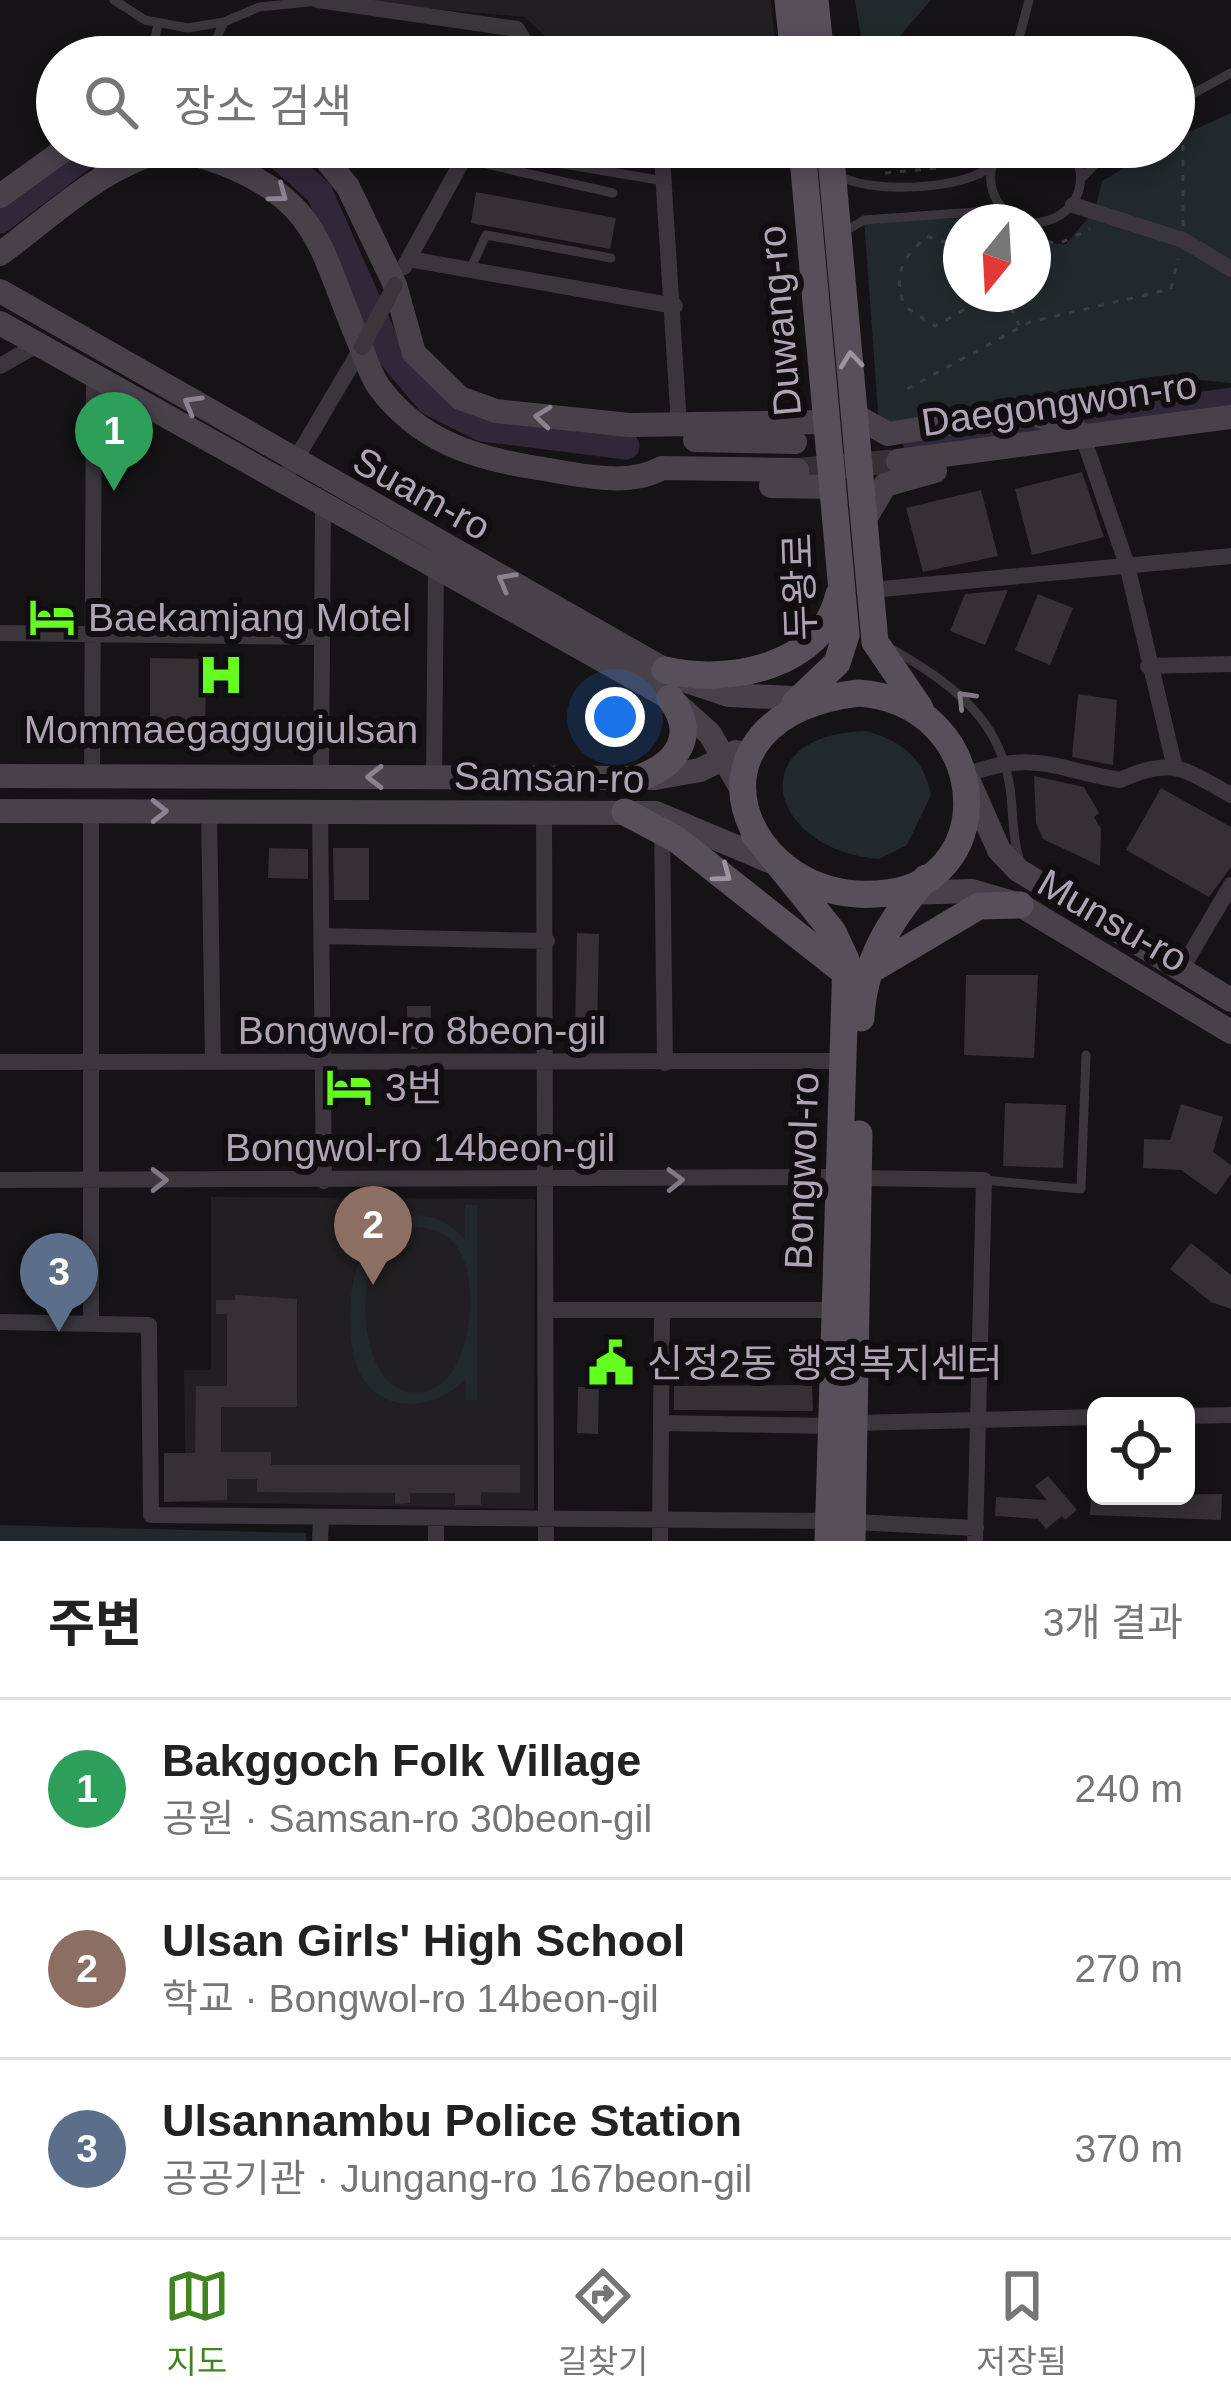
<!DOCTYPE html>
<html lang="ko">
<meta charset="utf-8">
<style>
:root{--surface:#fff;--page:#f2f2f2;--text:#222;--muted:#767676;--line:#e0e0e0;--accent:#408521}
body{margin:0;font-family:Helvetica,"Noto Sans KR",sans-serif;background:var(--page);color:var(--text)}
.controls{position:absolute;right:36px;bottom:36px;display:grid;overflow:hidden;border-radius:18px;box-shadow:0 6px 18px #0003}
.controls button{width:108px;height:108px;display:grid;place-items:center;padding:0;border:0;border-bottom:3px solid var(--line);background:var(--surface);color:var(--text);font:60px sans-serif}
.compass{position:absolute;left:943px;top:204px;width:108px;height:108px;border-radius:50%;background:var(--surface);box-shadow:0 6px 18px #0003;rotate:198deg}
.you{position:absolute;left:615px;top:717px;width:42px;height:42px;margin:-30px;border:9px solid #fff;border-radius:50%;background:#1a73e8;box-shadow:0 0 0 18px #1a73e833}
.badge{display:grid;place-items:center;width:78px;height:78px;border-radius:50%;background:var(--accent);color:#fff;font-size:39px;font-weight:700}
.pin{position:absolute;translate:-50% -99px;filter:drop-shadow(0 3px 6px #0008)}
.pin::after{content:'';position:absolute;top:63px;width:42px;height:36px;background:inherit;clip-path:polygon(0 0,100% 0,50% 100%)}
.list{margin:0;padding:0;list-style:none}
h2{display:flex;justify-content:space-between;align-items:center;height:156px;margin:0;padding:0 48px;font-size:51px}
h2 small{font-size:39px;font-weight:400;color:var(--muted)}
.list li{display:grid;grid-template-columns:78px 1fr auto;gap:36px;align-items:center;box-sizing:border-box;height:180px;padding:0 48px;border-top:3px solid var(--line)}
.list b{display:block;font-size:45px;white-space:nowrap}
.list p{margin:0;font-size:39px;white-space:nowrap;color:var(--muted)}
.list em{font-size:39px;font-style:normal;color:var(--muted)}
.icon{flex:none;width:66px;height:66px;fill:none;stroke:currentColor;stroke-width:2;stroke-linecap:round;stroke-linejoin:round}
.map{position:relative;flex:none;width:1231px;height:1541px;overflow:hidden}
.search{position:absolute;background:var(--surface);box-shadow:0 6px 18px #0003;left:36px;right:36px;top:36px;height:132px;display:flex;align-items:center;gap:30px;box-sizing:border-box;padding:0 42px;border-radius:66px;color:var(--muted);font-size:45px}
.sheet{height:696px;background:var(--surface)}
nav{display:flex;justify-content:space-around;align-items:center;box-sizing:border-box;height:168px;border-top:3px solid var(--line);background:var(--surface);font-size:33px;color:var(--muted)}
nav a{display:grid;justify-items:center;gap:6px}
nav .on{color:var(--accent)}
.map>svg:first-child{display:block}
.built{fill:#221f22}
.green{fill:#21292a;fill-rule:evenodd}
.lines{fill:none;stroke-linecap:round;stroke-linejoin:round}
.river{stroke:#302839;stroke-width:27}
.building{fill:#343034}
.secondary-tunnel{stroke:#343035;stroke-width:24;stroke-dasharray:24 12;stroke-linecap:butt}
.path{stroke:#413b43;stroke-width:3;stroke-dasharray:6 9;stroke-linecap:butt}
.lane{stroke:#3b353c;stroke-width:9}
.street{stroke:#3b353c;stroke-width:16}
.secondary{stroke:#48414a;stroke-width:24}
.primary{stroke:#574f59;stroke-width:27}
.street-bridge{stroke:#3b353c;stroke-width:16}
.oneway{stroke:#8c8190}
.oneway2{stroke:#9f92a3}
.oneway3{stroke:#827785}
.labels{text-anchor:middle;stroke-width:12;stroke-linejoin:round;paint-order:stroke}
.street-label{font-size:39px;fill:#b1a3b6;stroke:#100e10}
.poi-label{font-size:39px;fill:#b1a3b6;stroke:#100e10;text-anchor:start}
</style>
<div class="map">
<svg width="1231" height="1541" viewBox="0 0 1231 1541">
<rect width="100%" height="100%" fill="#151315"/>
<path class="built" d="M335,0h436l5,57h-209l-42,-40z
M211,1197l324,2 -1,310 -348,-7 -2,-132h27z"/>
<path class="green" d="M855,0h76l-49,57h-18z
M1231,113v270l-74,-7 -278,49 -15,-205 114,-2 -17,4v72h72v-51l33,1 29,-34 7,-29 58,-34h14v-8z
M866,731c36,10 57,26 65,64l-24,50 -28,14c-111,-9 -140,-124 -13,-128z
M465,1205h12v195h-11l-1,-20c-32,32 -89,36 -108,-14 -16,-43 -8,-144 52,-150 22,-3 44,7 56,25zM420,1227c16,3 30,8 39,23 22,33 14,150 -49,142 -52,-7 -53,-114 -31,-145 11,-14 25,-18 41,-20z
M0,1525l306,8v8h-306z"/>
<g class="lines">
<path class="river" d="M268,147l51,45 73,165 38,45 52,26 144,18
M0,220l96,-73
M917,445l314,-44"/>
</g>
<path class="building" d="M476,192l140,26 -6,31 -139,-26z
M1082,472l22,65 -72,18 -17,-66z
M981,490l17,66 -75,16 -17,-64z
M1008,590l-23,55 -35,-14 15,-37z
M1038,594l35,14 -23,57 -35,-15z
M150,658l56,1 -1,81 -55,-1z
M1078,694l39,6 -4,65 -41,-8z
M1034,776l50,11 15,26 -5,4 7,12 -1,37 -57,-27 -7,-16z
M1161,788l70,39v40l-22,30 -83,-47z
M269,848l39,1v30l-40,-1z
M333,848h36v52h-35z
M577,933l22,1 -2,100h-22z
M966,975h72l-4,83 -70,-3z
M407,1006h24l-1,43h-23z
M1005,1103l61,2 -3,63 -60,-2z
M1181,1104l42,13 -10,35 18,13v9l-15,21 -35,-25 -38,-2 1,-29 26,1z
M1191,1243l40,32v34l-20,-7 -41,-33z
M235,1295l62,4v108h-76v45h50v13h249v28l-39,-1v13h-26v-12h-45v10l-15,1v-11l-138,-1v-13h-30v21l-63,2v-49h31l1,-67h31v-72h-11v-14h19z
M812,1385l1,26 -139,-1v-24z
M578,1387h21l-1,47 -21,-1z
M1048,1476l29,34 -12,10 -3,-4 -16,13 -8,-10 -43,-3 1,-19 51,3 -12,-14z
M1222,1494l-1,26 -131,-5 1,-19z"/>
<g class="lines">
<path class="secondary-tunnel" d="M797,470l101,-9"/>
<path class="path" d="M885,173l54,-5
M1183,226v-111
M1033,238l25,6 32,-15
M961,247l-35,-11c-24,25 -33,36 -22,70l31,20 32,-18 2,-14
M1004,294l15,31
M907,389l123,-67 141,-33 7,-30"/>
<path class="lane" d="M114,0l31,20 43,8 36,-6 35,-15 59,-6
M151,57l7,-33
M208,57l16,-35
M1014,57l15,-57
M1174,104l57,-31
M1001,147c-20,30 -10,63 24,75
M469,148l195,33
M464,159l149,34
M837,174c28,21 129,16 154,-8
M1082,178l29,-31
M1033,223c42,-2 61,-42 37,-76
M842,233l22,-13 139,-10
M470,270l16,-35 125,23
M894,650c54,32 103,65 115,132 5,26 2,51 10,76
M984,1180l97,9 5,-134"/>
<path class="street" d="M318,0l199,29 9,15 -5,13
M662,156l17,269
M1073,205l110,35 48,29
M409,259l266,47
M404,267l66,-120
M0,366l37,-21
M1082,434l45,131 47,199
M283,481l79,-134
M871,590l360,-34
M0,633l322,4
M1148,666l83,-2
M966,775c69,-26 87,-6 154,5 52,-24 64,-11 111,15
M92,776l2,-400
M321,777l2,-274
M434,777l2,-211
M91,811v513
M209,811l4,251
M320,811l4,370
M544,812l2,729
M662,829l3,234
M322,936l225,5
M1181,970l50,-85
M0,1062l844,-1
M859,1178l125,2 -9,361
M0,1180l840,-3
M547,1310h288
M0,1322l149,3 2,190 677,6
M1186,1416l45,-1
M661,1423l170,3
M855,1423l241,-6
M852,1522l124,6
M320,1541l1,-24
M436,1541v-23
M660,1541l2,-231"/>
<path class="secondary" d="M316,147l32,40 47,98 19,68 46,45 36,13 133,14 199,-3
M0,196l68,-49
M0,254c45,-33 92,-78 144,-97 28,-10 54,-3 80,7 96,38 96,86 133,173 7,16 12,36 22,50 40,54 95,71 158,81 40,6 90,20 125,0l135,2
M0,291l681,388 48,16 85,4
M0,323l670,375 40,36 31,54
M856,416l32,18 140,-23 52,22
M695,440l100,2
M898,461l333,-44
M771,486l62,1
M865,519l20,-34 50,-14
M0,776l655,2 45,-8 36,-18
M969,782l30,68 19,20 213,130
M0,811l656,2 123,52
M906,893l66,-2 48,14 211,127"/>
<path class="primary" d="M788,0l6,57
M815,0l6,57
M830,147l45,495 45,66
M665,670c64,15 158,-3 174,-76
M859,693c132,10 144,186 28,200 -147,19 -221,-177 -28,-200z
M795,703l42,-40 9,-28 -44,-488
M639,778c39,-14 59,-43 31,-80
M625,812l51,27 167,132
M754,834l79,98 13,28 -18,581
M871,970l108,-64 41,-1
M861,1018c3,-57 29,-98 65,-140
M852,1541l7,-407"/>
<path class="street-bridge" d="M362,347l33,-62"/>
</g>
<defs><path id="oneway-chevron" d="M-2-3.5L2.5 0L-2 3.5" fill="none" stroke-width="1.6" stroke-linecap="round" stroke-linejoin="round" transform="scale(3)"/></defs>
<g class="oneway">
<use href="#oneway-chevron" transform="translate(279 194) rotate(37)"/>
<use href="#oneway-chevron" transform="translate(192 404) rotate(-150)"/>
<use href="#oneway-chevron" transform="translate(543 417) rotate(-174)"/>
<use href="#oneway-chevron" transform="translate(506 581) rotate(-151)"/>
<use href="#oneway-chevron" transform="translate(375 777) rotate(-180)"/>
<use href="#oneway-chevron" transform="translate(159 811)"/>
</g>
<g class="oneway2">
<use href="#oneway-chevron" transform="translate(851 360) rotate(-96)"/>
<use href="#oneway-chevron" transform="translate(723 874) rotate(37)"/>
</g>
<g class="oneway3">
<use href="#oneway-chevron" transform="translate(965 699) rotate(-134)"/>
<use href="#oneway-chevron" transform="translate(159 1180)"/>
<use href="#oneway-chevron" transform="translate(675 1180) rotate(-1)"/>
</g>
<defs>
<g id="hotel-bare" transform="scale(3.6)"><path d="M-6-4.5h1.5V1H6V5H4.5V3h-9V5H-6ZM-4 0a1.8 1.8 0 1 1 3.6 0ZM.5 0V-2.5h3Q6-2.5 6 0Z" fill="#64ff20" stroke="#100e10" stroke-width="2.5" paint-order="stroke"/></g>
<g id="hospital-bare" transform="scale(3.6)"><path d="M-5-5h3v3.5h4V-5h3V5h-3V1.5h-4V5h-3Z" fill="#64ff20" stroke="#100e10" stroke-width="2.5" paint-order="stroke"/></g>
<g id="civic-bare" transform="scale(3.6)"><path d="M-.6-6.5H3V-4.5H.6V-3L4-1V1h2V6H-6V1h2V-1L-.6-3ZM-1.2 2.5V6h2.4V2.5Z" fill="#64ff20" stroke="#100e10" stroke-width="2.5" paint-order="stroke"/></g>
</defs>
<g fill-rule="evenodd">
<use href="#hotel-bare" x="52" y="617"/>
<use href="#hospital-bare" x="221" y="675"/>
<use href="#hotel-bare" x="349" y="1087"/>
<use href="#civic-bare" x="611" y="1363"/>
</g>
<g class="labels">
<g class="street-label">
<text transform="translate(779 321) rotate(-95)" y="14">Duwang-ro</text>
<text transform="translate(1059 403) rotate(-8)" y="14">Daegongwon-ro</text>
<text transform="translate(422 493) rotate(29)" y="14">Suam-ro</text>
<text transform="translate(799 587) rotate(-92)" y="14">두왕로</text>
<text transform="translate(549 777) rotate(1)" y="14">Samsan-ro</text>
<text transform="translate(1113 920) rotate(30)" y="14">Munsu-ro</text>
<text x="422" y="1044">Bongwol-ro 8beon-gil</text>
<text x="420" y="1161">Bongwol-ro 14beon-gil</text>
<text transform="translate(801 1171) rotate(-88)" y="14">Bongwol-ro</text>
</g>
<g class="poi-label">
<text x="88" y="631">Baekamjang Motel</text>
<text x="221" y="743" text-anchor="middle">Mommaegaggugiulsan</text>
<text x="385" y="1101">3번</text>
<text x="647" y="1377">신정2동 행정복지센터</text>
</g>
</g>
</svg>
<div class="controls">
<button><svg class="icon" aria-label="locate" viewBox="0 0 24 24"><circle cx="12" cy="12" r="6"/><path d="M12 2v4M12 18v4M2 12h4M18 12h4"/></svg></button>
</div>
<svg class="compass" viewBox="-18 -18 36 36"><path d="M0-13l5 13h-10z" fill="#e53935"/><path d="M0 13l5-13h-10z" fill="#767676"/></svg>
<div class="you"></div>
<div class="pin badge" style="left:114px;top:491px;background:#2e9e5b">1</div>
<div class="pin badge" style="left:373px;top:1285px;background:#8d6e63">2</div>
<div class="pin badge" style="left:59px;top:1332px;background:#5c6f8a">3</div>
<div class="search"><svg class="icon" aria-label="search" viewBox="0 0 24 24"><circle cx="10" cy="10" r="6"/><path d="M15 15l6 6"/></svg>장소 검색</div>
</div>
<section class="sheet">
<h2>주변<small>3개 결과</small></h2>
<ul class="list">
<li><span class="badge" style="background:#2e9e5b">1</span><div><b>Bakggoch Folk Village</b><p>공원 · Samsan-ro 30beon-gil</p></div><em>240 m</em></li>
<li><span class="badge" style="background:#8d6e63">2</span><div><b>Ulsan Girls' High School</b><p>학교 · Bongwol-ro 14beon-gil</p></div><em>270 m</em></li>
<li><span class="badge" style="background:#5c6f8a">3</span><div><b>Ulsannambu Police Station</b><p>공공기관 · Jungang-ro 167beon-gil</p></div><em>370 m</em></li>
</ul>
</section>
<nav>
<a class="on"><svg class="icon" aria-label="map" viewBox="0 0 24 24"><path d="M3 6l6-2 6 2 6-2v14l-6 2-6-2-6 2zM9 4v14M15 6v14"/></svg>지도</a>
<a><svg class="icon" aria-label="directions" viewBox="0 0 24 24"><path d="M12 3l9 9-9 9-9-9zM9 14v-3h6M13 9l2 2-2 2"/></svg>길찾기</a>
<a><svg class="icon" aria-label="saved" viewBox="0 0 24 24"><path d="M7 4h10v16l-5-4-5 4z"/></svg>저장됨</a>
</nav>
